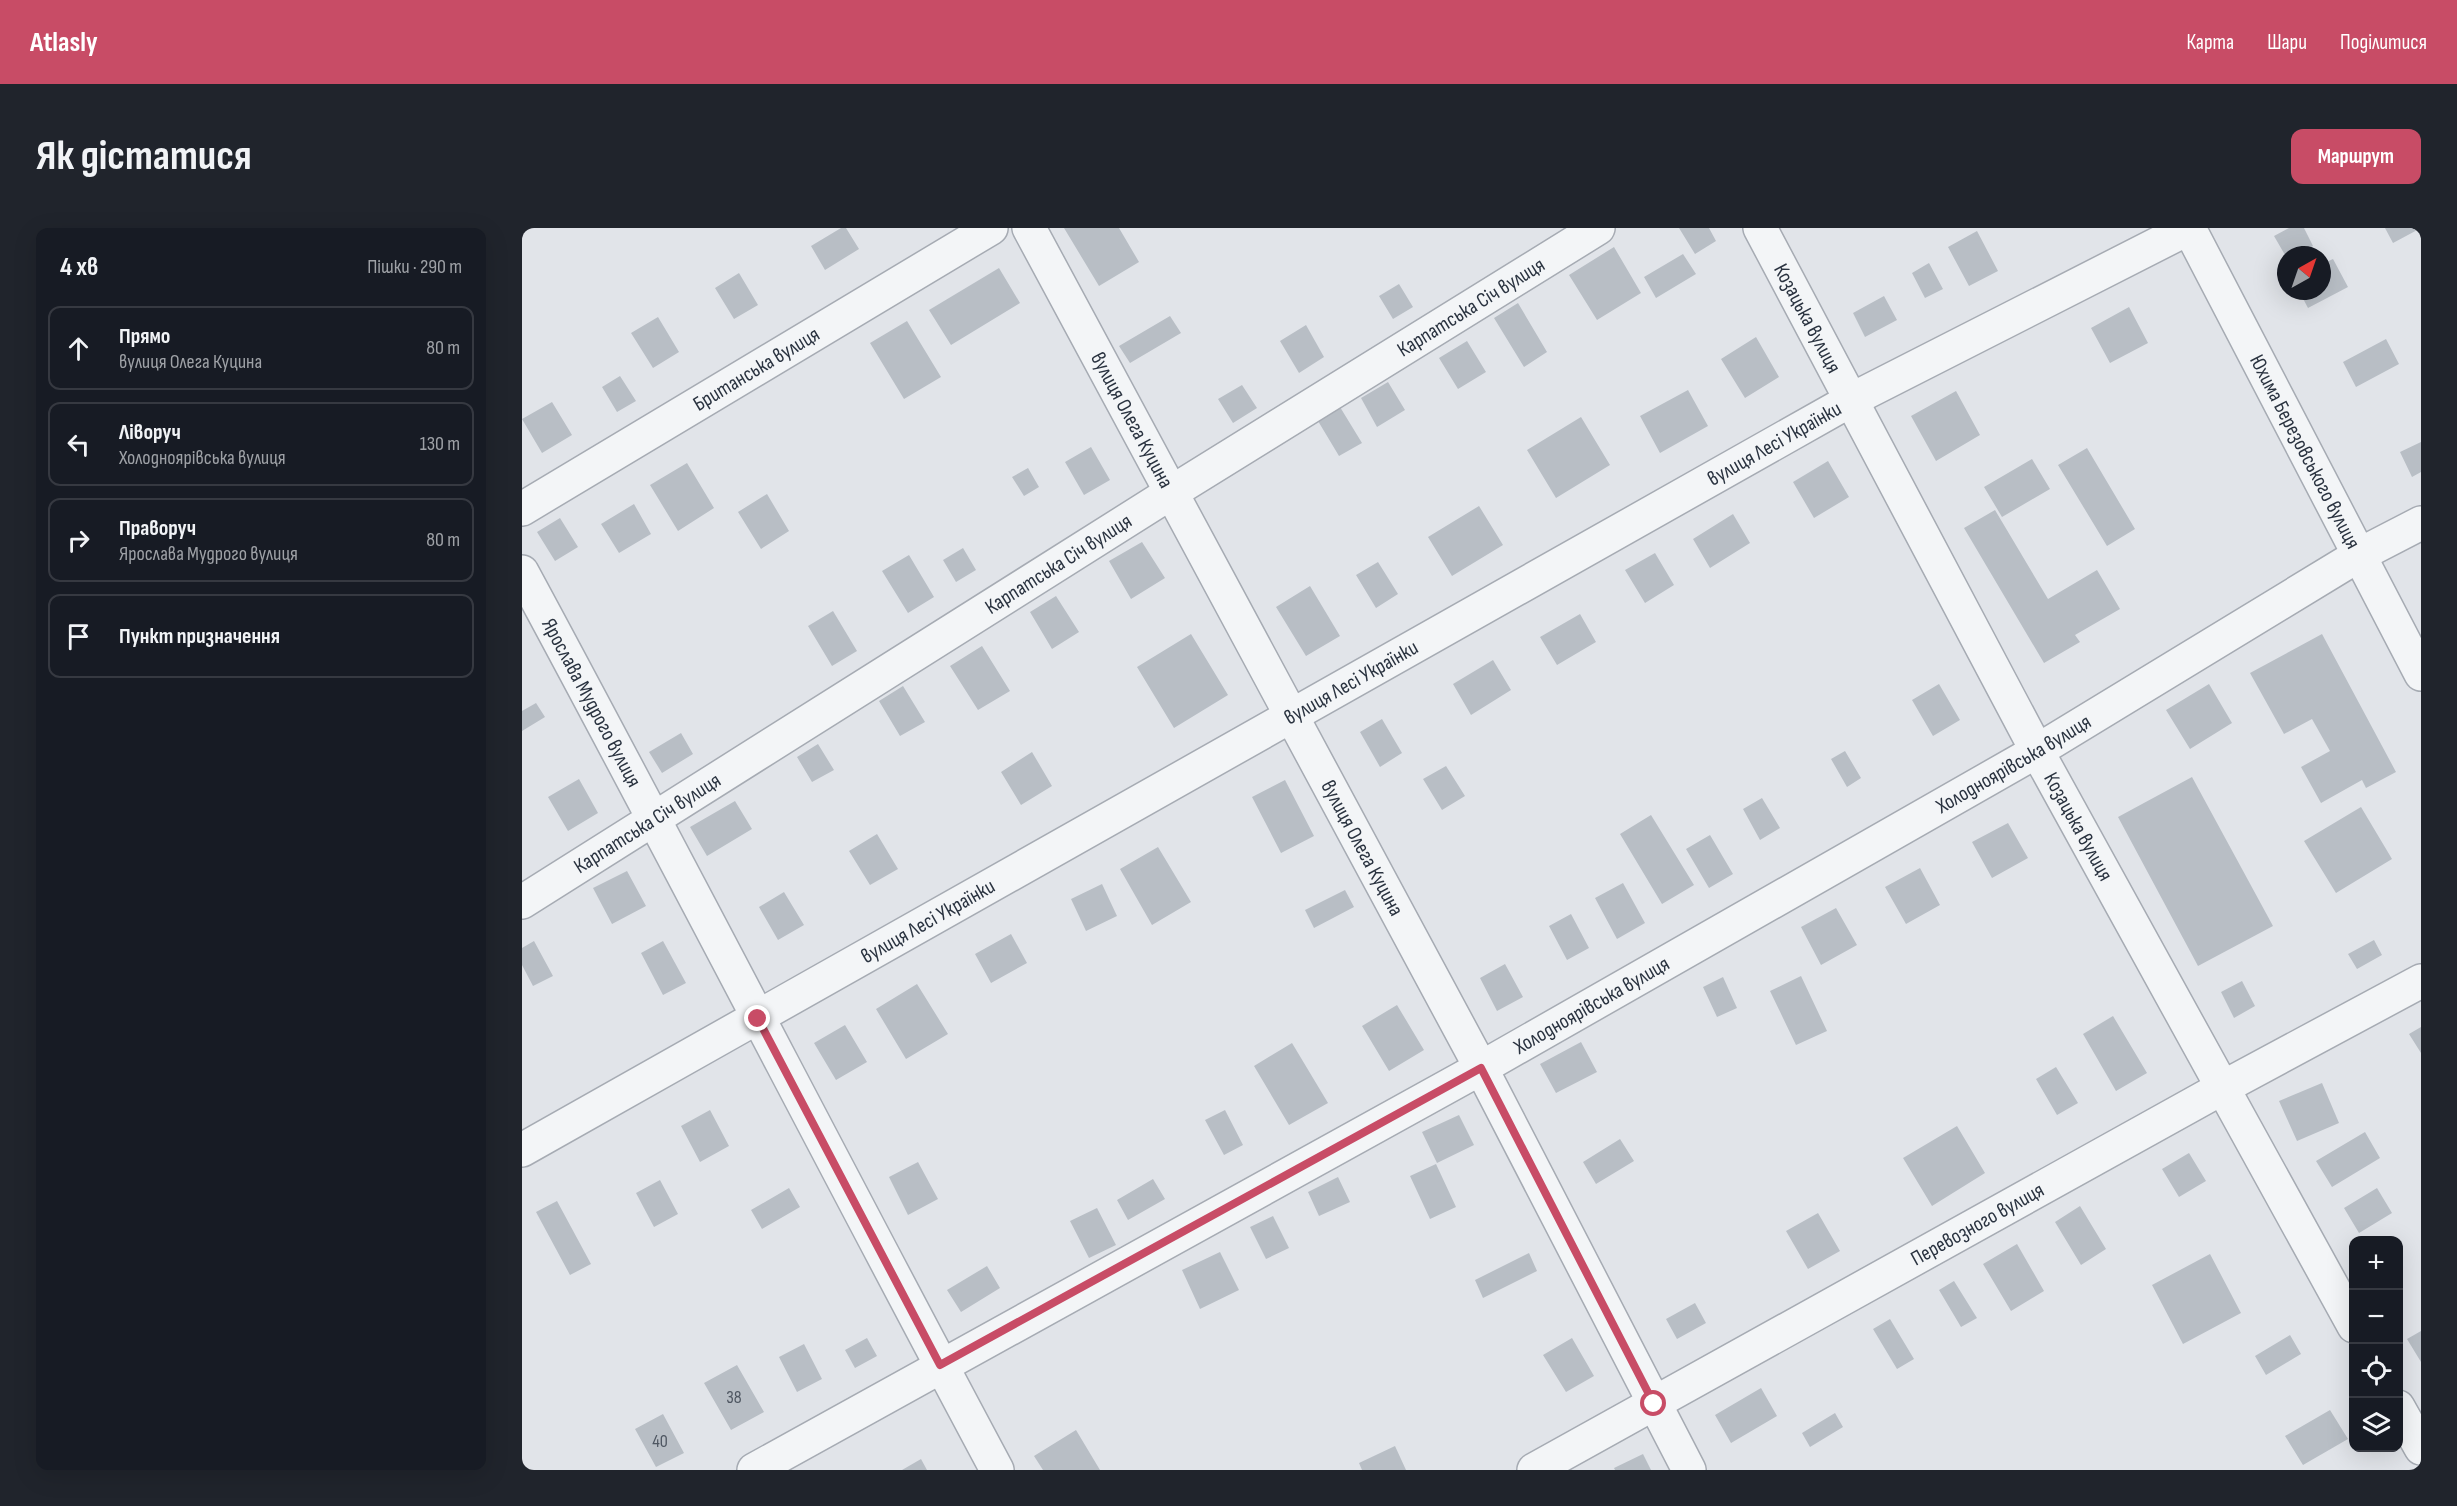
<!DOCTYPE html>
<html lang="uk">
<meta charset="utf-8">
<style>
:root{--surface:#171b24;--page:#20242c;--text:#f1f3f6;--muted:#9ea1a6;--line:#363941;--accent:#c84c66}
body{margin:0;font-family:"Sofia Sans Condensed",sans-serif;background:var(--page);color:var(--text)}
.controls{position:absolute;right:18px;bottom:18px;display:grid;overflow:hidden;border-radius:12px;box-shadow:0 6px 24px #0002}
.controls button{width:54px;height:54px;display:grid;place-items:center;padding:0;border:0;border-bottom:2px solid var(--line);background:var(--surface);color:var(--text);font:30px sans-serif}
.compass{position:absolute;left:1755px;top:18px;width:54px;height:54px;border-radius:50%;background:var(--surface);box-shadow:0 6px 24px #0002;rotate:40deg}
.stop{position:absolute;width:18px;height:18px;margin:-14px;border:4px solid #c84c66;border-radius:50%;background:#fff}
.stop.end{background:#c84c66;border-color:#fff;box-shadow:0 2px 6px #0008}
.list{margin:0;padding:0;list-style:none}
h2{display:flex;justify-content:space-between;align-items:center;height:78px;margin:0;padding:0 24px;font-size:26px}
h2 small{font-size:20px;font-weight:400;color:var(--muted)}
.list li{display:grid;grid-template-columns:39px 1fr auto;gap:18px;align-items:center;box-sizing:border-box;height:84px;margin:0 12px 12px;padding:0 12px;border:2px solid var(--line);border-radius:12px}
.list b{display:block;font-size:22px;white-space:nowrap}
.list p{margin:0;font-size:20px;white-space:nowrap;color:var(--muted)}
.list em{font-size:20px;font-style:normal;color:var(--muted)}
.icon{flex:none;width:33px;height:33px;fill:none;stroke:currentColor;stroke-width:2;stroke-linecap:round;stroke-linejoin:round}
.map{position:relative;flex:none;width:1899px;height:1242px;overflow:hidden;border-radius:12px}
header{display:flex;align-items:center;gap:36px;box-sizing:border-box;height:84px;padding:0 30px;background:var(--accent);color:#fff}
header strong{font-size:28px}
nav{display:flex;gap:33px;margin-inline-start:auto;font-size:21px}
.intro{display:flex;align-items:center;justify-content:space-between;box-sizing:border-box;height:144px;padding:0 36px}
h1{margin:0;font-size:42px}
.button{padding:15px 27px;border-radius:12px;background:var(--accent);color:#fff;font-size:21px;font-weight:700}
main{display:flex;gap:36px;padding:0 36px}
aside{flex:1;background:var(--surface);border-radius:12px;box-shadow:0 6px 24px #0002}
.map>svg:first-child{display:block}
.building{fill:#b8bec5}
.lines{fill:none;stroke-linecap:round;stroke-linejoin:round}
.minor-casing{stroke:#a6abb3;stroke-width:36}
.minor{stroke:#f3f5f7;stroke-width:33}
.route{stroke:#c84c66;stroke-width:8}
.labels{text-anchor:middle;stroke-width:6;stroke-linejoin:round;paint-order:stroke}
.number-label{font-size:18px;fill:#4e5661}
.street-label{font-size:21px;fill:#2a3340;stroke:#f0f3f6}
</style>
<header>
<strong>Atlasly</strong>
<nav><a>Карта</a><a>Шари</a><a>Поділитися</a></nav>
</header>
<div class="intro"><h1>Як дістатися</h1><a class="button">Маршрут</a></div>
<main>
<aside>
<h2>4 хв<small>Пішки · 290 m</small></h2>
<ul class="list">
<li><svg class="icon" aria-label="ahead" viewBox="0 0 24 24"><path d="M12 20V5M6 11l6-6 6 6"/></svg><div><b>Прямо</b><p>вулиця Олега Куцина</p></div><em>80 m</em></li>
<li><svg class="icon" aria-label="left" viewBox="0 0 24 24"><path d="M17 20v-9H6M10 6l-5 5 5 5"/></svg><div><b>Ліворуч</b><p>Холодноярівська вулиця</p></div><em>130 m</em></li>
<li><svg class="icon" aria-label="right" viewBox="0 0 24 24"><path d="M7 20v-9h11M14 6l5 5-5 5"/></svg><div><b>Праворуч</b><p>Ярослава Мудрого вулиця</p></div><em>80 m</em></li>
<li><svg class="icon" aria-label="arrive" viewBox="0 0 24 24"><path d="M6 21V4h12l-3 4 3 4H6"/></svg><div><b>Пункт призначення</b></div></li>
</ul>
</aside>
<div class="map">
<svg width="1899" height="1242" viewBox="0 0 1899 1242">
<rect width="100%" height="100%" fill="#e1e4e9"/>
<path class="building" d="M319,0h5l13,21 -34,21 -14,-24z
M542,0h55l20,34 -40,24z
M1157,0h30l7,13 -21,13z
M1767,0h15l9,18 -17,9h-11l-11,-19z
M1863,0h36l-28,15z
M1455,3l21,40 -29,15 -21,-39z
M1092,19l27,46 -44,27 -28,-45z
M1161,26l13,20 -40,24 -12,-21z
M1811,31l15,28 -40,21 -9,-17h23v-27z
M1407,35l14,26 -18,9 -13,-25z
M477,40l21,35 -69,42 -22,-35z
M217,45l19,32 -24,14 -19,-31z
M877,56l14,23 -20,12 -14,-23z
M1362,68l13,24 -32,17 -12,-24z
M996,75l29,49 -23,15 -30,-49z
M1607,79l19,36 -38,20 -19,-35z
M648,88l11,17 -51,30 -11,-17z
M136,89l21,35 -26,16 -22,-35z
M385,93l34,56 -37,22 -34,-56z
M784,97l18,32 -25,16 -19,-32z
M1234,109l23,40 -34,21 -24,-39z
M1864,111l13,25 -43,23 -13,-25z
M945,113l19,31 -28,17 -19,-31z
M98,148l16,25 -19,11 -15,-25z
M866,154l17,28 -28,17 -16,-29z
M720,157l15,23 -24,15 -15,-24z
M1166,162l20,36 -48,27 -20,-37z
M1434,163l24,44 -44,26 -25,-45z
M30,174l20,33 -30,18 -20,-34z
M818,179l22,36 -23,13 -21,-35z
M1059,189l29,48 -54,33 -29,-48z
M1899,214v30l-9,5 -12,-25z
M569,219l19,33 -26,15 -19,-33z
M1565,220l48,81 -28,17 -49,-81z
M1510,231l18,30 -48,28 -18,-30z
M1306,233l21,36 -35,21 -21,-36z
M165,235l27,45 -36,23 -28,-46z
M506,240l11,19 -15,9 -12,-19z
M245,266l22,37 -28,18 -23,-37z
M112,276l17,30 -32,19 -18,-29z
M957,278l24,39 -51,31 -24,-39z
M1473,282l53,89 49,-29 23,39 -45,26 5,7 -36,21 -80,-135z
M1211,286l17,29 -40,25 -17,-29z
M38,290l18,29 -23,14 -18,-29z
M620,314l23,36 -34,21 -22,-38z
M441,320l13,22 -20,12 -13,-22z
M1133,325l19,32 -29,18 -20,-33z
M387,327l25,42 -26,16 -26,-42z
M856,334l20,32 -22,14 -20,-33z
M788,358l30,50 -34,20 -30,-49z
M534,368l23,36 -27,17 -22,-37z
M311,383l24,40 -25,15 -24,-40z
M1058,386l16,28 -39,23 -17,-28z
M669,406l37,61 -54,33 -37,-61z
M1800,406l74,138 -30,16 -4,-8 -41,23 -20,-36 29,-16 -18,-32 -28,15 -34,-61z
M460,418l28,45 -32,19 -28,-44z
M971,432l18,30 -40,25 -18,-31z
M1417,456l21,36 -27,16 -21,-36z
M1687,456l23,39 -42,26 -24,-39z
M381,458l22,36 -25,14 -21,-35z
M14,475l9,14 -23,14v-20z
M860,491l20,34 -22,14 -20,-35z
M159,505l12,21 -31,19 -13,-21z
M296,516l16,26 -22,12 -15,-25z
M1323,523l16,27 -14,9 -16,-28z
M510,524l20,34 -31,19 -20,-33z
M924,538l19,30 -23,14 -19,-31z
M1670,549l81,149 -75,40 -80,-149z
M57,551l19,34 -30,18 -20,-34z
M763,552l29,56 -33,17 -29,-56z
M1240,570l18,30 -20,12 -17,-31z
M213,573l17,28 -45,27 -17,-29z
M1839,579l31,52 -56,34 -32,-52z
M1129,587l43,70 -32,19 -42,-70z
M1486,595l20,35 -36,20 -20,-36z
M355,606l21,35 -28,16 -21,-34z
M1188,607l23,39 -24,14 -23,-39z
M636,619l33,55 -39,23 -32,-56z
M1398,640l20,37 -34,19 -21,-37z
M105,643l19,35 -34,18 -19,-36z
M1101,655l22,40 -28,16 -22,-41z
M580,656l15,32 -31,15 -15,-32z
M823,662l9,17 -40,21 -9,-18z
M262,664l20,33 -26,15 -19,-33z
M1314,680l21,37 -36,20 -20,-38z
M1049,686l18,34 -22,12 -18,-34z
M489,706l16,29 -36,20 -16,-29z
M1852,712l8,15 -25,14 -9,-15z
M12,713l19,35 -20,10 -11,-21v-17z
M141,713l23,42 -23,12 -22,-42z
M983,736l18,33 -26,14 -17,-33z
M1279,748l26,55 -31,14 -26,-54z
M1201,749l14,31 -20,9 -14,-30z
M1720,753l13,25 -21,12 -13,-26z
M395,756l31,50 -42,25 -30,-50z
M875,777l27,45 -35,21 -27,-45z
M1591,788l34,57 -31,18 -33,-57z
M323,797l22,37 -31,18 -22,-37z
M1899,799v26l-12,-19z
M1059,814l16,30 -41,21 -16,-29z
M770,815l36,60 -39,22 -35,-59z
M1534,839l22,36 -21,12 -21,-36z
M1800,855l17,40 -42,18 -18,-40z
M188,882l19,36 -29,16 -19,-36z
M703,882l18,35 -19,10 -19,-35z
M937,887l15,30 -37,18 -15,-31z
M1435,898l28,47 -53,33 -29,-48z
M1843,904l15,26 -48,29 -16,-26z
M1098,911l14,22 -38,23 -13,-22z
M1667,925l17,28 -27,16 -17,-28z
M396,934l20,37 -30,16 -19,-38z
M914,936l20,43 -26,12 -20,-43z
M816,949l12,25 -31,14 -11,-24z
M631,951l12,20 -37,21 -11,-20z
M138,952l18,34 -24,13 -18,-34z
M267,960l11,19 -38,22 -11,-19z
M1855,960l15,25 -33,20 -15,-25z
M35,973l34,63 -21,11 -34,-63z
M1558,978l26,43 -25,16 -26,-43z
M575,980l19,37 -27,13 -19,-37z
M1296,985l22,38 -32,18 -22,-38z
M751,988l16,32 -23,11 -16,-32z
M1495,1016l27,47 -33,20 -28,-47z
M698,1024l19,38 -39,19 -18,-39z
M1007,1025l8,18 -54,27 -8,-18z
M1688,1026l31,59 -58,31 -31,-59z
M465,1038l13,22 -39,24 -14,-22z
M1432,1053l23,37 -16,9 -22,-37z
M1173,1075l11,20 -29,16 -11,-20z
M1368,1091l24,40 -17,10 -24,-40z
M1899,1103v31l-14,-23z
M1768,1107l11,19 -35,21 -11,-19z
M345,1110l10,18 -22,12 -10,-18z
M1050,1110l22,38 -28,16 -23,-37z
M282,1116l18,35 -25,13 -18,-35z
M215,1137l27,47 -33,18 -27,-47z
M1239,1160l16,28 -46,27 -16,-28z
M1808,1182l18,29 -45,26 -18,-29z
M1313,1185l8,14 -33,20 -8,-14z
M141,1186l21,39 -28,14 -21,-38z
M554,1202l24,40h-57l-9,-14z
M873,1218l11,24h-44l-3,-7z
M1121,1226l8,16h-36l-1,-2z
M399,1231l6,11h-25z"/>
<g class="lines">
<g class="minor-casing">
<g id="minor">
<path id="s1" d="M507,0l452,840 208,402"/>
<path id="s2" d="M1238,0l277,523 317,575"/>
<path id="s3" d="M1667,0l232,446"/>
<path id="s4" d="M0,281l469,-281"/>
<path id="s5" d="M0,344c161,298 315,599 475,898"/>
<path id="s6" d="M0,674l650,-410 426,-264"/>
<path id="s7" d="M0,922l1329,-750 338,-172"/>
<path d="M1876,1179l23,41"/>
<path id="s8" d="M232,1242l727,-402 556,-317 322,-196 62,-32"/>
<path id="s9" d="M1012,1242l688,-382 199,-107"/>
</g>
</g>
<use href="#minor" class="minor"/>
</g>
<g class="lines">
<path class="route" d="M236,791l182,346 541,-297 173,336"/>
</g>
<g class="labels">
<g class="number-label">
<text x="212" y="1175">38</text>
<text x="138" y="1219">40</text>
</g>
<g class="street-label">
<text dy="7" stroke="none"><textPath href="#s6" startOffset="1120">Карпатська Січ вулиця</textPath></text>
<text dy="7" stroke="none"><textPath href="#s2" startOffset="102">Козацька вулиця</textPath></text>
<text dy="7" stroke="none"><textPath href="#s4" startOffset="273">Британська вулиця</textPath></text>
<text dy="7" stroke="none"><textPath href="#s1" startOffset="218">вулиця Олега Куцина</textPath></text>
<text dy="7" stroke="none"><textPath href="#s7" startOffset="1438">вулиця Лесі Українки</textPath></text>
<text dy="7" stroke="none"><textPath href="#s3" startOffset="252">Юхима Березовського вулиця</textPath></text>
<text dy="7" stroke="none"><textPath href="#s6" startOffset="634">Карпатська Січ вулиця</textPath></text>
<text dy="7" stroke="none"><textPath href="#s7" startOffset="952">вулиця Лесі Українки</textPath></text>
<text dy="7" stroke="none"><textPath href="#s5" startOffset="148">Ярослава Мудрого вулиця</textPath></text>
<text dy="7" stroke="none"><textPath href="#s8" startOffset="1444">Холодноярівська вулиця</textPath></text>
<text dy="7" stroke="none"><textPath href="#s6" startOffset="148">Карпатська Січ вулиця</textPath></text>
<text dy="7" stroke="none"><textPath href="#s2" startOffset="678">Козацька вулиця</textPath></text>
<text dy="7" stroke="none"><textPath href="#s1" startOffset="704">вулиця Олега Куцина</textPath></text>
<text dy="7" stroke="none"><textPath href="#s7" startOffset="466">вулиця Лесі Українки</textPath></text>
<text dy="7" stroke="none"><textPath href="#s8" startOffset="958">Холодноярівська вулиця</textPath></text>
<text dy="7" stroke="none"><textPath href="#s9" startOffset="507">Перевозного вулиця</textPath></text>
</g>
</g>
</svg>
<div class="controls">
<button>+</button>
<button>−</button>
<button><svg class="icon" aria-label="locate" viewBox="0 0 24 24"><circle cx="12" cy="12" r="6"/><path d="M12 2v4M12 18v4M2 12h4M18 12h4"/></svg></button>
<button><svg class="icon" aria-label="layers" viewBox="0 0 24 24"><path d="M12 4l9 5-9 5-9-5zM3 14l9 5 9-5"/></svg></button>
</div>
<svg class="compass" viewBox="-18 -18 36 36"><path d="M0-13l5 13h-10z" fill="#e53935"/><path d="M0 13l5-13h-10z" fill="#9ea1a6"/></svg>
<div class="stop" style="left:1132px;top:1176px"></div>
<div class="stop end" style="left:236px;top:791px"></div>
</div>
</main>
